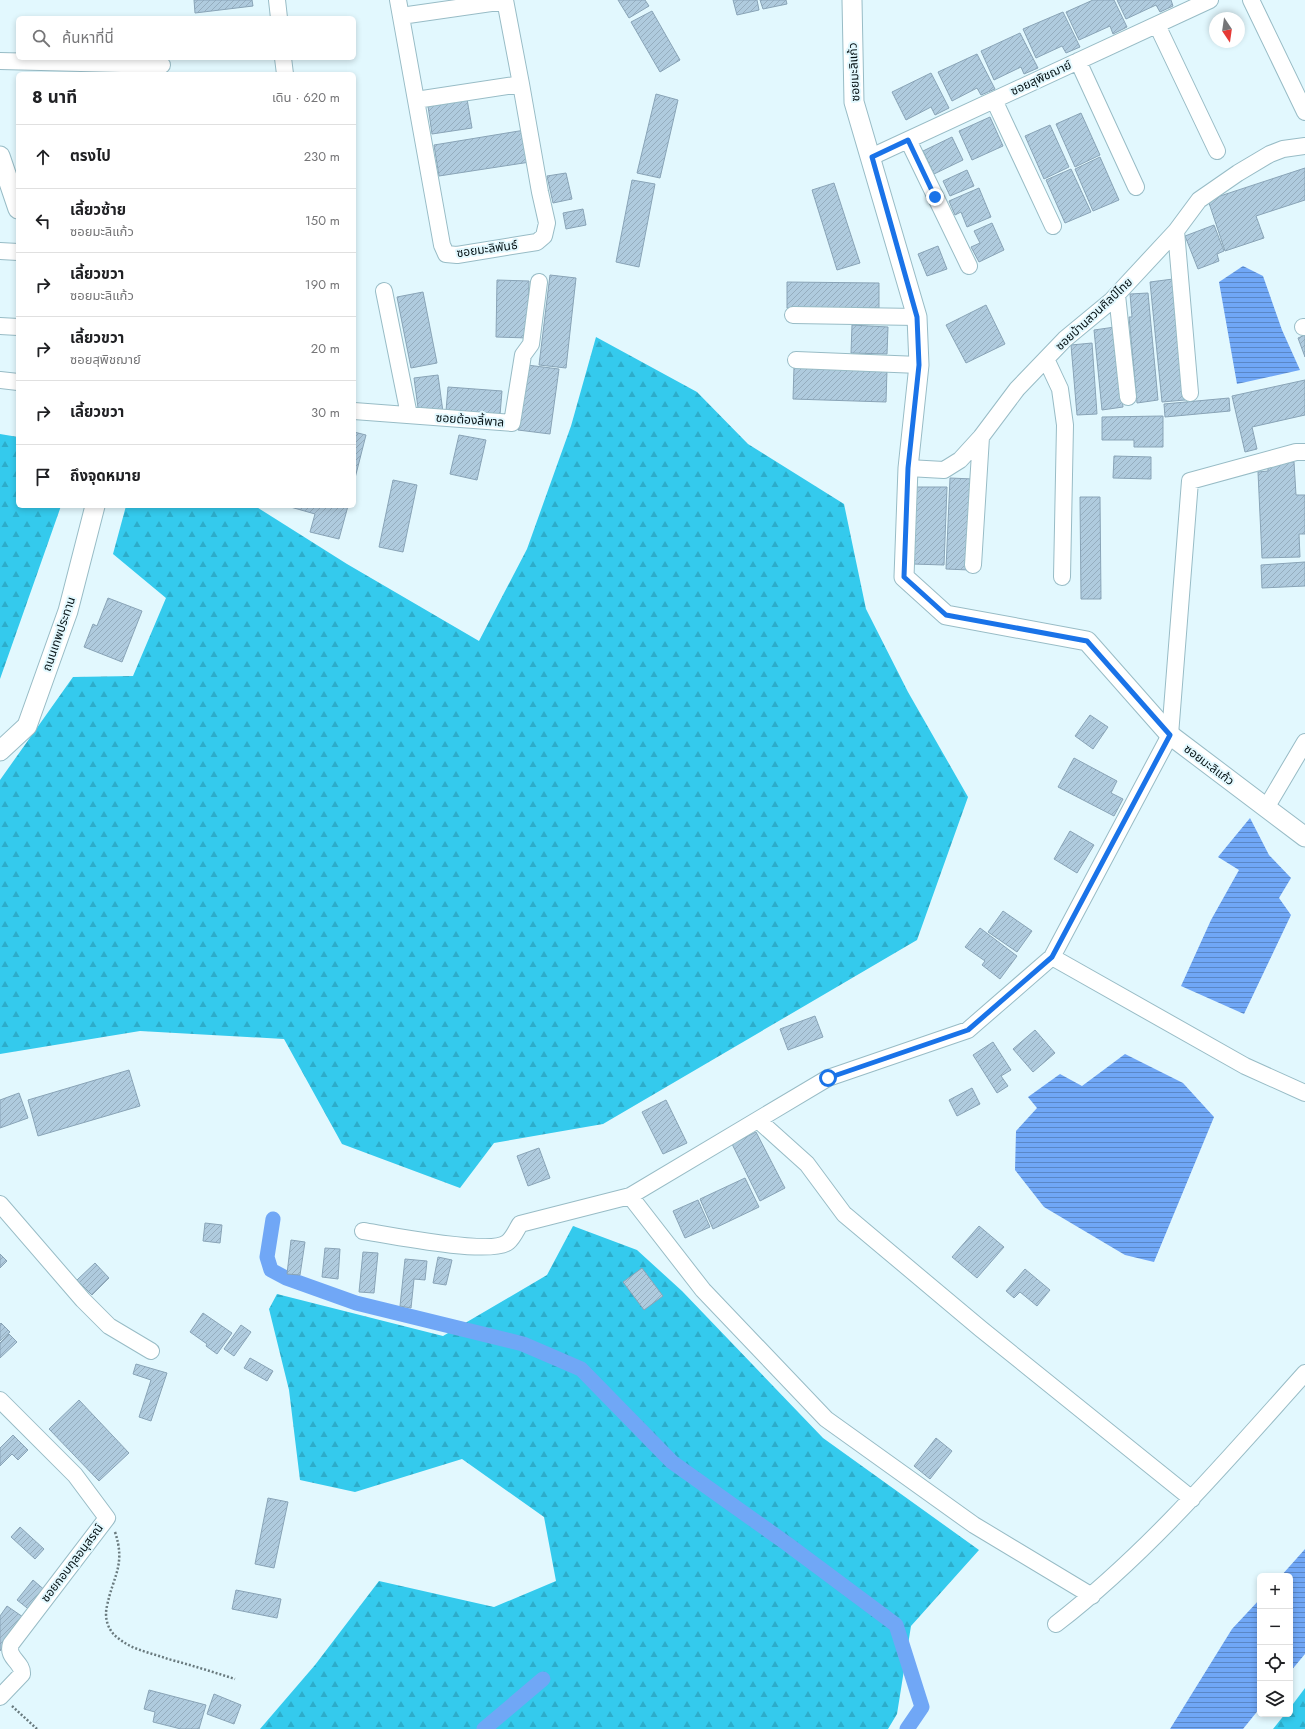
<!DOCTYPE html>
<html lang="th">
<meta charset="utf-8">
<style>
:root{--surface:#fff;--page:#f6f6f6;--text:#202124;--muted:#757577;--line:#e0e0e0}
body{margin:0;font-family:Jost,"Noto Sans Thai",sans-serif;background:var(--page);color:var(--text)}
.controls{position:absolute;right:12px;bottom:12px;display:grid;overflow:hidden;border-radius:6px;box-shadow:0 2px 6px #0003}
.controls button{width:36px;height:36px;display:grid;place-items:center;padding:0;border:0;border-bottom:1px solid var(--line);background:var(--surface);color:var(--text);font:20px sans-serif}
.compass{position:absolute;left:1209px;top:12px;width:36px;height:36px;border-radius:50%;background:var(--surface);box-shadow:0 2px 6px #0003;rotate:167deg}
.stop{position:absolute;width:12px;height:12px;margin:-9px;border:3px solid #1a73e8;border-radius:50%;background:#fff}
.stop.end{background:#1a73e8;border-color:#fff;box-shadow:0 1px 4px #0008}
.list{margin:0;padding:0;list-style:none}
h2{display:flex;justify-content:space-between;align-items:center;height:52px;margin:0;padding:0 16px;font-size:17px}
h2 small{font-size:13px;font-weight:400;color:var(--muted)}
.list li{display:grid;grid-template-columns:26px 1fr auto;gap:12px;align-items:center;box-sizing:border-box;height:64px;padding:0 16px;border-top:1px solid var(--line)}
.list b{display:block;font-size:15px;white-space:nowrap}
.list p{margin:0;font-size:13px;white-space:nowrap;color:var(--muted)}
.list em{font-size:13px;font-style:normal;color:var(--muted)}
.icon{flex:none;width:22px;height:22px;fill:none;stroke:currentColor;stroke-width:2;stroke-linecap:round;stroke-linejoin:round}
.map{position:relative;flex:none;width:1305px;height:1729px;overflow:hidden}
.search{position:absolute;background:var(--surface);box-shadow:0 2px 6px #0003;left:16px;top:16px;width:340px;height:44px;display:flex;align-items:center;gap:10px;box-sizing:border-box;padding:0 14px;border-radius:6px;color:var(--muted);font-size:15px}
.panel{position:absolute;background:var(--surface);box-shadow:0 2px 6px #0003;left:16px;top:72px;width:340px;height:436px;border-radius:6px}
.map>svg:first-child{display:block}
.forest{fill:url(#forest-firs)}
.water{fill:url(#water-rules)}
.lines{fill:none;stroke-linecap:round;stroke-linejoin:round}
.canal{stroke:#70a7f6;stroke-width:15}
.building{fill:url(#building-hatch);stroke:#89a4b7}
.minor-casing{stroke:#98bcc6;stroke-width:18}
.tertiary-casing{stroke:#98bcc6;stroke-width:21}
.path{stroke:#697a7e;stroke-width:2.5;stroke-dasharray:2 2;stroke-linecap:butt}
.minor{stroke:#fff;stroke-width:16}
.tertiary{stroke:#fff;stroke-width:19}
.route{stroke:#1a73e8;stroke-width:5}
.labels{text-anchor:middle;stroke-width:4;stroke-linejoin:round;paint-order:stroke}
.street-label{font-size:12px;fill:#041013;stroke:#e2f8fe}
</style>
<div class="map">
<svg width="1305" height="1729" viewBox="0 0 1305 1729">
<defs>
<pattern id="forest-firs" width="22" height="20" patternUnits="userSpaceOnUse"><rect width="22" height="20" fill="#34caed"/><path d="M5 1l3.5 6h-7zM16 11l3.5 6h-7z" fill="#2cacca"/></pattern>
<pattern id="water-rules" width="6" height="5" patternUnits="userSpaceOnUse"><rect width="6" height="5" fill="#70a7f6"/><path d="M0 2.5h6" fill="none" stroke="#5a87c6"/></pattern>
<pattern id="building-hatch" width="6" height="6" patternUnits="userSpaceOnUse"><rect width="6" height="6" fill="#afcbde"/><path d="M-1 1l2-2M0 6l6-6M5 7l2-2" fill="none" stroke="#95adbe"/></pattern>
</defs>
<rect width="100%" height="100%" fill="#e2f8fe"/>
<path class="forest" d="M596,337l101,55 51,52 96,60 22,105 42,83 60,105 -51,143 -314,184 -109,19 -34,45 -118,-44 -58,-105 -144,-8 -140,23v-274l73,-103 60,-1 33,-78 -53,-44 13,-48h129l92,58 132,77 48,-92 44,-123z
M0,434l18,3v69h43l-61,173z
M573,1226l64,24 45,41 141,147 156,112 -68,76 -14,88 -9,15h-628l55,-64 64,-84 115,26 62,-26 -12,-64 -82,-58 -107,33 -55,-12 -11,-90 -20,-81 8,-15 166,42 104,-61z
M1305,1688v41h-32l12,-15h5v-6z"/>
<path class="water" d="M1243,266l20,10 19,54 18,40 -63,14 -18,-102z
M1250,818l19,37 22,23 -12,20 12,17 -47,99 -63,-28 30,-66 28,-50 -21,-13z
M1125,1054l58,29 31,34 -60,145 -29,-7 -81,-48 -29,-37 1,-39 21,-23 -9,-11 32,-23 22,12z
M1305,1549v105l-15,18v-96h-9z
M1260,1599v109l-17,21h-73l62,-100z"/>
<g class="lines">
<path class="canal" d="M273,1219l-6,38 4,13 15,8 70,25 167,41 58,25 91,93 114,81 110,82 26,82 -15,22
M484,1729l59,-50"/>
</g>
<path class="building" d="M194,0h58l1,6 -58,7z
M618,0h27l4,6 -20,12z
M733,0h24l2,10 -22,5z
M760,0h26l1,4 -24,5z
M1093,0h21l13,27 -14,7 -3,-8 -31,14 -13,-28z
M1117,0h54l2,6 -13,6 -4,-7 -30,14z
M652,11l28,49 -20,12 -29,-50z
M1063,12l17,35 -14,6 -4,-7 -26,12 -13,-29z
M1020,33l18,35 -14,6 -3,-7 -27,13 -13,-29z
M977,54l18,35 -14,6 -4,-7 -25,13 -14,-29z
M931,73l18,35 -14,7 -4,-8 -25,13 -14,-28z
M656,94l22,6 -18,78 -23,-5z
M467,99l5,29 -40,6 -4,-28z
M1081,113l19,42 -25,12 -19,-43z
M990,117l13,29 -31,14 -13,-29z
M1050,125l19,42 -25,12 -19,-43z
M525,130l5,32 -91,14 -5,-31z
M952,137l11,23 -29,14 -11,-23z
M1100,157l19,43 -26,11 -18,-42z
M1305,168v32l-49,16 8,22 -39,13 -17,-51z
M1071,169l20,43 -26,11 -19,-43z
M967,170l7,16 -24,10 -7,-15z
M566,173l6,26 -19,4 -6,-27z
M632,180l23,4 -16,83 -23,-5z
M834,183l26,80 -23,7 -25,-80z
M979,188l12,29 -24,10 -6,-15 -6,3 -6,-14z
M583,209l3,16 -20,4 -3,-16z
M992,223l12,27 -25,12 -8,-15 9,-4 -6,-12z
M1214,225l10,26 -7,3 2,7 -21,8 -13,-33z
M938,246l9,23 -20,7 -9,-22z
M550,275l26,3 -10,90 -27,-3z
M1173,279l12,121 -23,2 -12,-120z
M497,280l32,1 -1,57 -32,-1z
M787,282l92,1v25h-92z
M423,292l14,71 -26,5 -14,-71z
M1148,293l10,107 -21,3 -8,-86h3l-2,-23z
M986,305l19,39 -39,19 -20,-38z
M852,325l36,2 -1,27 -36,-1z
M1115,327l8,80 -21,3 -8,-80z
M1305,335v22l-7,-19z
M1092,343l5,71 -20,1 -6,-70z
M527,365l32,4 -9,65 -32,-4z
M794,367l93,3 -1,32 -93,-3z
M438,375l5,37 -24,3 -5,-37z
M1305,380v35l-53,12 5,22 -12,3 -13,-56z
M448,387l54,4 -2,24 -54,-4z
M1229,398l1,13 -65,6 -1,-13z
M1163,416v31h-29v-7h-32v-23z
M354,432l12,3 -12,47z
M459,435l27,5 -9,40 -27,-6z
M1114,456l37,1v22l-38,-1z
M1294,462l2,33h9v39h-6l1,23 -38,1 -4,-86 10,-1v-8z
M950,478l23,1 -4,91 -23,-1z
M393,480l24,5 -14,67 -24,-5z
M916,487h31l-3,78 -31,-1z
M1080,497h20l1,102h-20z
M287,506h61l-9,33 -29,-7 5,-18z
M1305,562v24l-43,2 -1,-23z
M108,598l34,13 -20,51 -38,-15 9,-23 4,2z
M1090,715l18,12 -15,22 -18,-13z
M1074,758l43,23 -6,12 12,6 -9,17 -56,-29z
M1070,831l24,14 -17,28 -23,-14z
M1003,911l29,20 -15,21 -29,-20z
M980,928l37,28 -17,23 -18,-14 3,-4 -20,-14z
M815,1016l8,21 -35,13 -8,-21z
M1035,1030l20,23 -22,19 -20,-23z
M993,1042l18,28 -10,6 7,10 -11,7 -24,-38z
M129,1070l11,36 -102,30 -10,-36z
M972,1088l8,16 -23,12 -8,-16z
M19,1093l9,25 -28,10v-28z
M666,1100l21,43 -24,11 -21,-42z
M756,1132l29,56 -25,13 -28,-57z
M539,1148l11,30 -22,8 -11,-30z
M745,1178l14,29 -46,22 -13,-30z
M698,1200l12,27 -25,11 -12,-27z
M205,1223l17,2 -2,18 -17,-2z
M979,1226l25,21 -27,31 -25,-21z
M291,1240l14,2 -5,33 -13,-1z
M325,1248l15,1 -2,30 -16,-2z
M363,1252l15,1 -4,40 -15,-1z
M0,1254l7,7 -7,7z
M438,1257l14,3 -6,25 -13,-2z
M405,1259l22,2 -2,19 -11,-1 -3,29 -11,-2z
M95,1263l14,15 -17,17 -15,-15z
M642,1268l21,28 -19,14 -21,-28z
M1025,1269l25,21 -13,16 -17,-14 -6,6 -8,-7z
M203,1313l29,20 -15,21 -11,-8 1,-2 -17,-12z
M1,1323l9,9 -10,9v-17z
M241,1325l10,7 -17,24 -10,-7z
M9,1334l8,8 -17,16v-15z
M250,1358l23,13 -6,10 -23,-13z
M136,1364l31,9 -16,48 -12,-4 12,-37 -18,-6z
M79,1400l50,53 -30,28 -50,-52z
M13,1435l15,15 -10,10 -6,-6 -12,12v-18z
M936,1438l16,13 -22,28 -16,-13z
M268,1498l20,4 -14,66 -19,-4z
M20,1527l24,22 -9,10 -24,-22z
M33,1580l14,12 -16,19 -14,-11z
M236,1590l45,9 -4,19 -45,-9z
M7,1606l16,11 -23,34v-35z
M149,1690l57,15 -7,24h-18l-28,-7 2,-10 -11,-3z
M214,1694l27,11 -7,19 -27,-10z"/>
<g class="lines">
<g class="minor-casing">
<path id="minor" d="M277,0l2,18
M398,0l44,245 4,9 11,1 80,-13 7,-6 3,-13 -7,-31 -19,-108 -16,-84
M1251,0l54,112
M401,16l104,-15
M1157,25l60,126
M283,58l2,16
M0,61l162,4
M1078,61l58,126
M416,100l105,-16
M994,100l59,126
M908,140l61,126
M871,157l339,-157
M1176,231l14,162
M0,251l18,1
M384,291l25,124
M1117,295l11,102
M793,315l124,2
M0,326l18,1
M1303,327h2
M1046,359l14,30 5,36 -3,152
M796,360l123,5
M0,380l18,2
M354,411l158,12 11,-68 8,-11 8,-62
M908,468l36,2 16,-10 21,-23 36,-48 48,-50 46,-38 65,-70 23,-31 39,-27 32,-19 13,-5 22,-3
M973,565l8,-128
M1266,808l39,-66
M1052,957l193,109 60,27
M758,1120l49,44 37,50 137,115 211,170
M630,1196l73,94 123,129 148,106 118,71
M0,1204l83,96 26,26 42,25
M363,1231c25,4 129,25 145,11 5,-4 9,-13 12,-18l110,-28 198,-118 140,-48 84,-73 118,-222 20,-254 106,-29h9
M0,1400l75,75 32,43 -96,126c-5,14 12,18 11,30l-22,23
M1056,1624c93,-72 170,-163 249,-251"/>
</g>
<g class="tertiary-casing">
<path id="tertiary" d="M852,0l2,102 63,215 2,48 -11,103 -4,109 42,38 141,26 83,94 135,102
M0,156l18,53
M0,751l27,-25 41,-115 27,-105"/>
</g>
<path class="path" d="M115,1532c11,33 -2,44 -8,74 -3,12 1,25 11,32 14,12 34,15 50,21 23,6 45,13 67,20
M12,1706l25,23"/>
<use href="#minor" class="minor"/>
<use href="#tertiary" class="tertiary"/>
</g>
<g class="lines">
<path class="route" d="M828,1078l140,-48 84,-73 118,-222 -83,-94 -141,-26 -42,-38 4,-109 11,-103 -2,-48 -45,-160 36,-17 27,57"/>
</g>
<g class="labels">
<g class="street-label">
<text transform="translate(854 72) rotate(-93)" y="4">ซอยมะลิแก้ว</text>
<text transform="translate(1041 78) rotate(-25)" y="4">ซอยสุพิชฌาย์</text>
<text transform="translate(487 249) rotate(-8)" y="4">ซอยมะลิพันธ์</text>
<text transform="translate(1094 314) rotate(-43)" y="4">ซอยบ้านสวนศิลป์ไทย</text>
<text transform="translate(470 420) rotate(4)" y="4">ซอยต้องลี้พาล</text>
<text transform="translate(59 634) rotate(-71)" y="4">ถนนเทพประทาน</text>
<text transform="translate(1209 765) rotate(37)" y="4">ซอยมะลิแก้ว</text>
<text transform="translate(72 1563) rotate(-53)" y="4">ซอยกอบกุลอนุสรณ์</text>
</g>
</g>
</svg>
<div class="controls">
<button>+</button>
<button>−</button>
<button><svg class="icon" aria-label="locate" viewBox="0 0 24 24"><circle cx="12" cy="12" r="6"/><path d="M12 2v4M12 18v4M2 12h4M18 12h4"/></svg></button>
<button><svg class="icon" aria-label="layers" viewBox="0 0 24 24"><path d="M12 4l9 5-9 5-9-5zM3 14l9 5 9-5"/></svg></button>
</div>
<svg class="compass" viewBox="-18 -18 36 36"><path d="M0-13l5 13h-10z" fill="#e53935"/><path d="M0 13l5-13h-10z" fill="#757577"/></svg>
<div class="stop" style="left:828px;top:1078px"></div>
<div class="stop end" style="left:935px;top:197px"></div>
<div class="search"><svg class="icon" aria-label="search" viewBox="0 0 24 24"><circle cx="10" cy="10" r="6"/><path d="M15 15l6 6"/></svg>ค้นหาที่นี่</div>
<section class="panel">
<h2>8 นาที<small>เดิน · 620 m</small></h2>
<ul class="list">
<li><svg class="icon" aria-label="ahead" viewBox="0 0 24 24"><path d="M12 20V5M6 11l6-6 6 6"/></svg><div><b>ตรงไป</b></div><em>230 m</em></li>
<li><svg class="icon" aria-label="left" viewBox="0 0 24 24"><path d="M17 20v-9H6M10 6l-5 5 5 5"/></svg><div><b>เลี้ยวซ้าย</b><p>ซอยมะลิแก้ว</p></div><em>150 m</em></li>
<li><svg class="icon" aria-label="right" viewBox="0 0 24 24"><path d="M7 20v-9h11M14 6l5 5-5 5"/></svg><div><b>เลี้ยวขวา</b><p>ซอยมะลิแก้ว</p></div><em>190 m</em></li>
<li><svg class="icon" aria-label="right" viewBox="0 0 24 24"><path d="M7 20v-9h11M14 6l5 5-5 5"/></svg><div><b>เลี้ยวขวา</b><p>ซอยสุพิชฌาย์</p></div><em>20 m</em></li>
<li><svg class="icon" aria-label="right" viewBox="0 0 24 24"><path d="M7 20v-9h11M14 6l5 5-5 5"/></svg><div><b>เลี้ยวขวา</b></div><em>30 m</em></li>
<li><svg class="icon" aria-label="arrive" viewBox="0 0 24 24"><path d="M6 21V4h12l-3 4 3 4H6"/></svg><div><b>ถึงจุดหมาย</b></div></li>
</ul>
</section>
</div>
